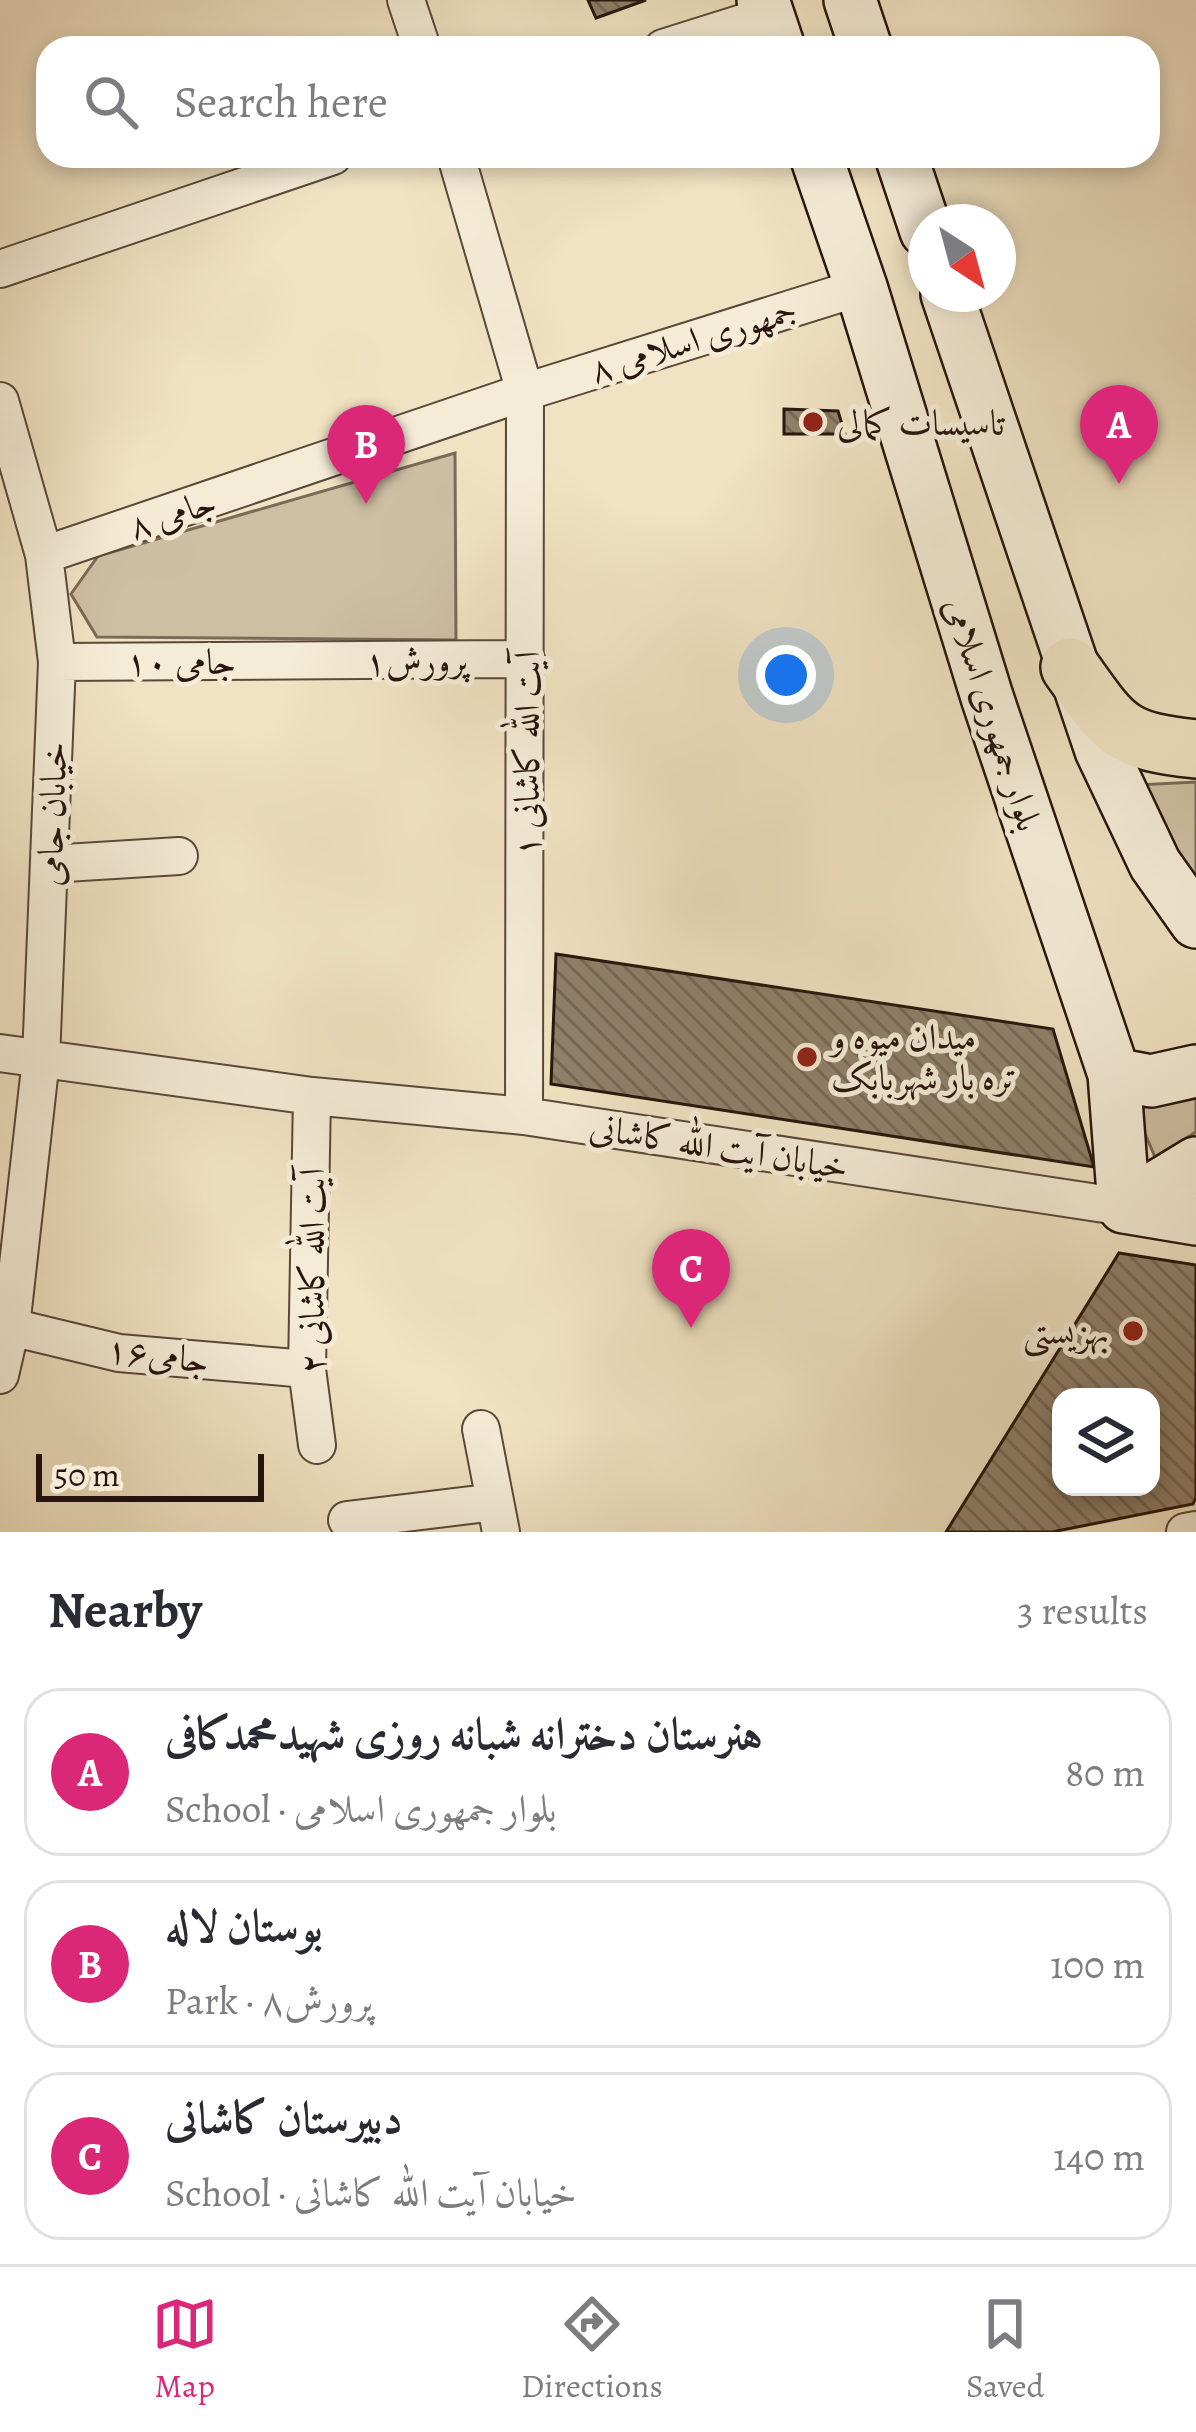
<!DOCTYPE html>
<meta charset="utf-8">
<style>
:root{--surface:#fff;--page:#f7f7f7;--text:#2b2b33;--muted:#7c7c81;--line:#e1e1e2;--accent:#db2777}
body{margin:0;font-family:Alegreya,Amiri,serif;background:var(--page);color:var(--text)}
.controls{position:absolute;right:36px;bottom:36px;display:grid;overflow:hidden;border-radius:24px;box-shadow:0 6px 18px #0003}
.controls button{width:108px;height:108px;display:grid;place-items:center;padding:0;border:0;border-bottom:3px solid var(--line);background:var(--surface);color:var(--text);font:60px sans-serif}
.compass{position:absolute;left:908px;top:204px;width:108px;height:108px;border-radius:50%;background:var(--surface);box-shadow:0 6px 18px #0003;rotate:144deg}
.scale{position:absolute;left:36px;bottom:30px;width:228px;box-sizing:border-box;padding-left:12px;border:6px solid #27150d;border-top:0;font-size:33px;line-height:42px;white-space:nowrap;color:#27150d;-webkit-text-stroke:9px #f5ecd7;paint-order:stroke}
.you{position:absolute;left:786px;top:675px;width:42px;height:42px;margin:-30px;border:9px solid #fff;border-radius:50%;background:#1a73e8;box-shadow:0 0 0 18px #1a73e833}
.badge{display:grid;place-items:center;width:78px;height:78px;border-radius:50%;background:var(--accent);color:#fff;font-size:39px;font-weight:700}
.pin{position:absolute;translate:-50% -99px;filter:drop-shadow(0 3px 6px #0008)}
.pin::after{content:'';position:absolute;top:63px;width:42px;height:36px;background:inherit;clip-path:polygon(0 0,100% 0,50% 100%)}
.list{margin:0;padding:0;list-style:none}
h2{display:flex;justify-content:space-between;align-items:center;height:156px;margin:0;padding:0 48px;font-size:51px}
h2 small{font-size:39px;font-weight:400;color:var(--muted)}
.list li{display:grid;grid-template-columns:78px 1fr auto;gap:36px;align-items:center;box-sizing:border-box;height:168px;margin:0 24px 24px;padding:0 24px;border:3px solid var(--line);border-radius:36px}
.list b{display:block;font-size:45px;white-space:nowrap}
.list p{margin:0;font-size:39px;white-space:nowrap;color:var(--muted)}
.list em{font-size:39px;font-style:normal;color:var(--muted)}
.icon{flex:none;width:66px;height:66px;fill:none;stroke:currentColor;stroke-width:2;stroke-linecap:round;stroke-linejoin:round}
.map{position:relative;flex:none;width:1196px;height:1532px;overflow:hidden}
.search{position:absolute;background:var(--surface);box-shadow:0 6px 18px #0003;left:36px;right:36px;top:36px;height:132px;display:flex;align-items:center;gap:30px;box-sizing:border-box;padding:0 42px;border-radius:36px;color:var(--muted);font-size:45px}
.sheet{height:732px;background:var(--surface)}
nav{display:flex;justify-content:space-around;align-items:center;box-sizing:border-box;height:168px;border-top:3px solid var(--line);background:var(--surface);font-size:33px;color:var(--muted)}
nav a{display:grid;justify-items:center;gap:6px}
nav .on{color:var(--accent)}
.map>svg:first-child{display:block}
.green{fill:#cebfa3;stroke:#7a6a58;stroke-width:3}
.building{fill:url(#building-back-hatch);stroke:#27150d;stroke-width:3;fill-rule:evenodd}
.lines{fill:none;stroke-linecap:round;stroke-linejoin:round}
.street-casing{stroke:#59483a;stroke-width:40}
.secondary-casing{stroke:#27150d;stroke-width:56}
.primary-casing{stroke:#27150d;stroke-width:62}
.street{stroke:#f5ecd7;stroke-width:36}
.secondary{stroke:#f5ecd7;stroke-width:51}
.primary{stroke:#f0e2c2;stroke-width:57}
.poi-dot{fill:#8f2418;stroke:#f5ecd7;stroke-width:4.5}
.labels{text-anchor:middle;stroke-width:10;stroke-linejoin:round;paint-order:stroke}
.street-label{font-size:36px;fill:#27150d;stroke:#f5ecd7}
.poi-label{font-size:36px;fill:#27150d;stroke:#f5ecd7;text-anchor:start}
</style>
<div class="map">
<svg width="1196" height="1532" viewBox="0 0 1196 1532">
<defs>
<pattern id="building-back-hatch" width="6" height="6" patternUnits="userSpaceOnUse" patternTransform="scale(3)"><rect width="6" height="6" fill="#90806b"/><path d="M-1 5l2 2M0 0l6 6M5-1l2 2" fill="none" stroke="#766856"/></pattern>
</defs>
<rect width="100%" height="100%" fill="#f0e2c2"/>
<filter id="stains"><feTurbulence type="fractalNoise" baseFrequency=".00167" numOctaves="4"/><feColorMatrix values="0 0 0 0 .2 0 0 0 0 .09 0 0 0 0 .02 0 0 0 .5 -.17"/></filter>
<radialGradient id="worn" r=".72"><stop offset=".6" stop-color="#630" stop-opacity="0"/><stop offset="1" stop-color="#630" stop-opacity=".3"/></radialGradient>
<path class="green" d="M455,453l1,187 -359,-3 -26,-43 27,-38z
M1196,782v98l-61,-95z
M1196,1087v45l-41,25 -26,-61z"/>
<path class="building" d="M588,0h58l-50,18z
M784,409l54,2 7,23h-61z
M556,954l497,75 41,138 -543,-83z
M1119,1253l77,12v233l-3,6 -141,28h-106zM1061,1397h90v90h-90z"/>
<g class="lines">
<g class="street-casing">
<path id="street" d="M406,0l16,48
M663,48l105,-33
M456,156l69,236 -1,724
M0,269l333,-113
M0,401l44,154 13,107 -16,397 -30,268 -11,48
M44,555l481,-163 336,-105
M57,662l469,-3
M49,864l130,-8
M0,1053l312,43 212,20 600,91
M312,1096l-5,273 10,76
M11,1327l108,26 188,16
M481,1429l20,103
M347,1520l148,-18
M1185,1532l11,-2"/>
</g>
<g class="secondary-casing">
<path id="secondary" d="M763,0l16,48
M850,0l16,48
M816,156l45,131 126,410 127,377 10,133 72,12
M901,156l25,75
M947,294l154,456 54,114 41,58
M1114,1074l37,7 45,-10
M1124,1207l72,-44"/>
</g>
<g class="primary-casing">
<path id="primary" d="M1070,667c44,61 47,74 126,82"/>
</g>
<use href="#street" class="street"/>
<use href="#secondary" class="secondary"/>
<use href="#primary" class="primary"/>
</g>
<g class="poi-dot">
<circle cx="813" cy="422" r="12"/>
<circle cx="807" cy="1057" r="12"/>
<circle cx="1133" cy="1331" r="12"/>
</g>
<g class="labels">
<g class="street-label">
<text transform="translate(693 339) rotate(-17)" y="13">جمهوری اسلامی ۸</text>
<text transform="translate(172 513) rotate(-18)" y="13">جامی ۸</text>
<text transform="translate(416 660) rotate(-1)" y="13">پرورش۱</text>
<text x="181" y="674">جامی ۱۰</text>
<text transform="translate(994 714) rotate(72)" y="13">بلوار جمهوری اسلامی</text>
<text transform="translate(526 754) rotate(-90)" y="13">آیت الله کاشانی ۱</text>
<text transform="translate(51 814) rotate(-88)" y="13">خیابان جامی</text>
<text transform="translate(719 1146) rotate(9)" y="13">خیابان آیت الله کاشانی</text>
<text transform="translate(311 1271) rotate(-90)" y="13">آیت الله کاشانی ۲</text>
<text transform="translate(158 1354) rotate(7)" y="13">جامی۱۶</text>
</g>
<g class="poi-label">
<text x="837" y="435">تاسیسات کمالی</text>
<text x="831" y="1049">میدان میوه و<tspan x="831" dy="41">تره بار شهربابک</tspan></text>
<text x="1109" y="1344" text-anchor="end">بهزیستی</text>
</g>
</g>
<rect width="100%" height="100%" filter="url(#stains)"/>
<rect width="100%" height="100%" fill="url(#worn)"/>
</svg>
<div class="controls">
<button><svg class="icon" aria-label="layers" viewBox="0 0 24 24"><path d="M12 4l9 5-9 5-9-5zM3 14l9 5 9-5"/></svg></button>
</div>
<svg class="compass" viewBox="-18 -18 36 36"><path d="M0-13l5 13h-10z" fill="#e53935"/><path d="M0 13l5-13h-10z" fill="#7c7c81"/></svg>
<div class="scale">50 m</div>
<div class="you"></div>
<div class="pin badge" style="left:1119px;top:484px">A</div>
<div class="pin badge" style="left:366px;top:504px">B</div>
<div class="pin badge" style="left:691px;top:1328px">C</div>
<div class="search"><svg class="icon" aria-label="search" viewBox="0 0 24 24"><circle cx="10" cy="10" r="6"/><path d="M15 15l6 6"/></svg>Search here</div>
</div>
<section class="sheet">
<h2>Nearby<small>3 results</small></h2>
<ul class="list">
<li><span class="badge">A</span><div><b>هنرستان دخترانه شبانه روزی شهیدمحمدکافی</b><p>School · بلوار جمهوری اسلامی</p></div><em>80 m</em></li>
<li><span class="badge">B</span><div><b>بوستان لاله</b><p>Park · پرورش۸</p></div><em>100 m</em></li>
<li><span class="badge">C</span><div><b>دبیرستان کاشانی</b><p>School · خیابان آیت الله کاشانی</p></div><em>140 m</em></li>
</ul>
</section>
<nav>
<a class="on"><svg class="icon" aria-label="map" viewBox="0 0 24 24"><path d="M3 6l6-2 6 2 6-2v14l-6 2-6-2-6 2zM9 4v14M15 6v14"/></svg>Map</a>
<a><svg class="icon" aria-label="directions" viewBox="0 0 24 24"><path d="M12 3l9 9-9 9-9-9zM9 14v-3h6M13 9l2 2-2 2"/></svg>Directions</a>
<a><svg class="icon" aria-label="saved" viewBox="0 0 24 24"><path d="M7 4h10v16l-5-4-5 4z"/></svg>Saved</a>
</nav>
